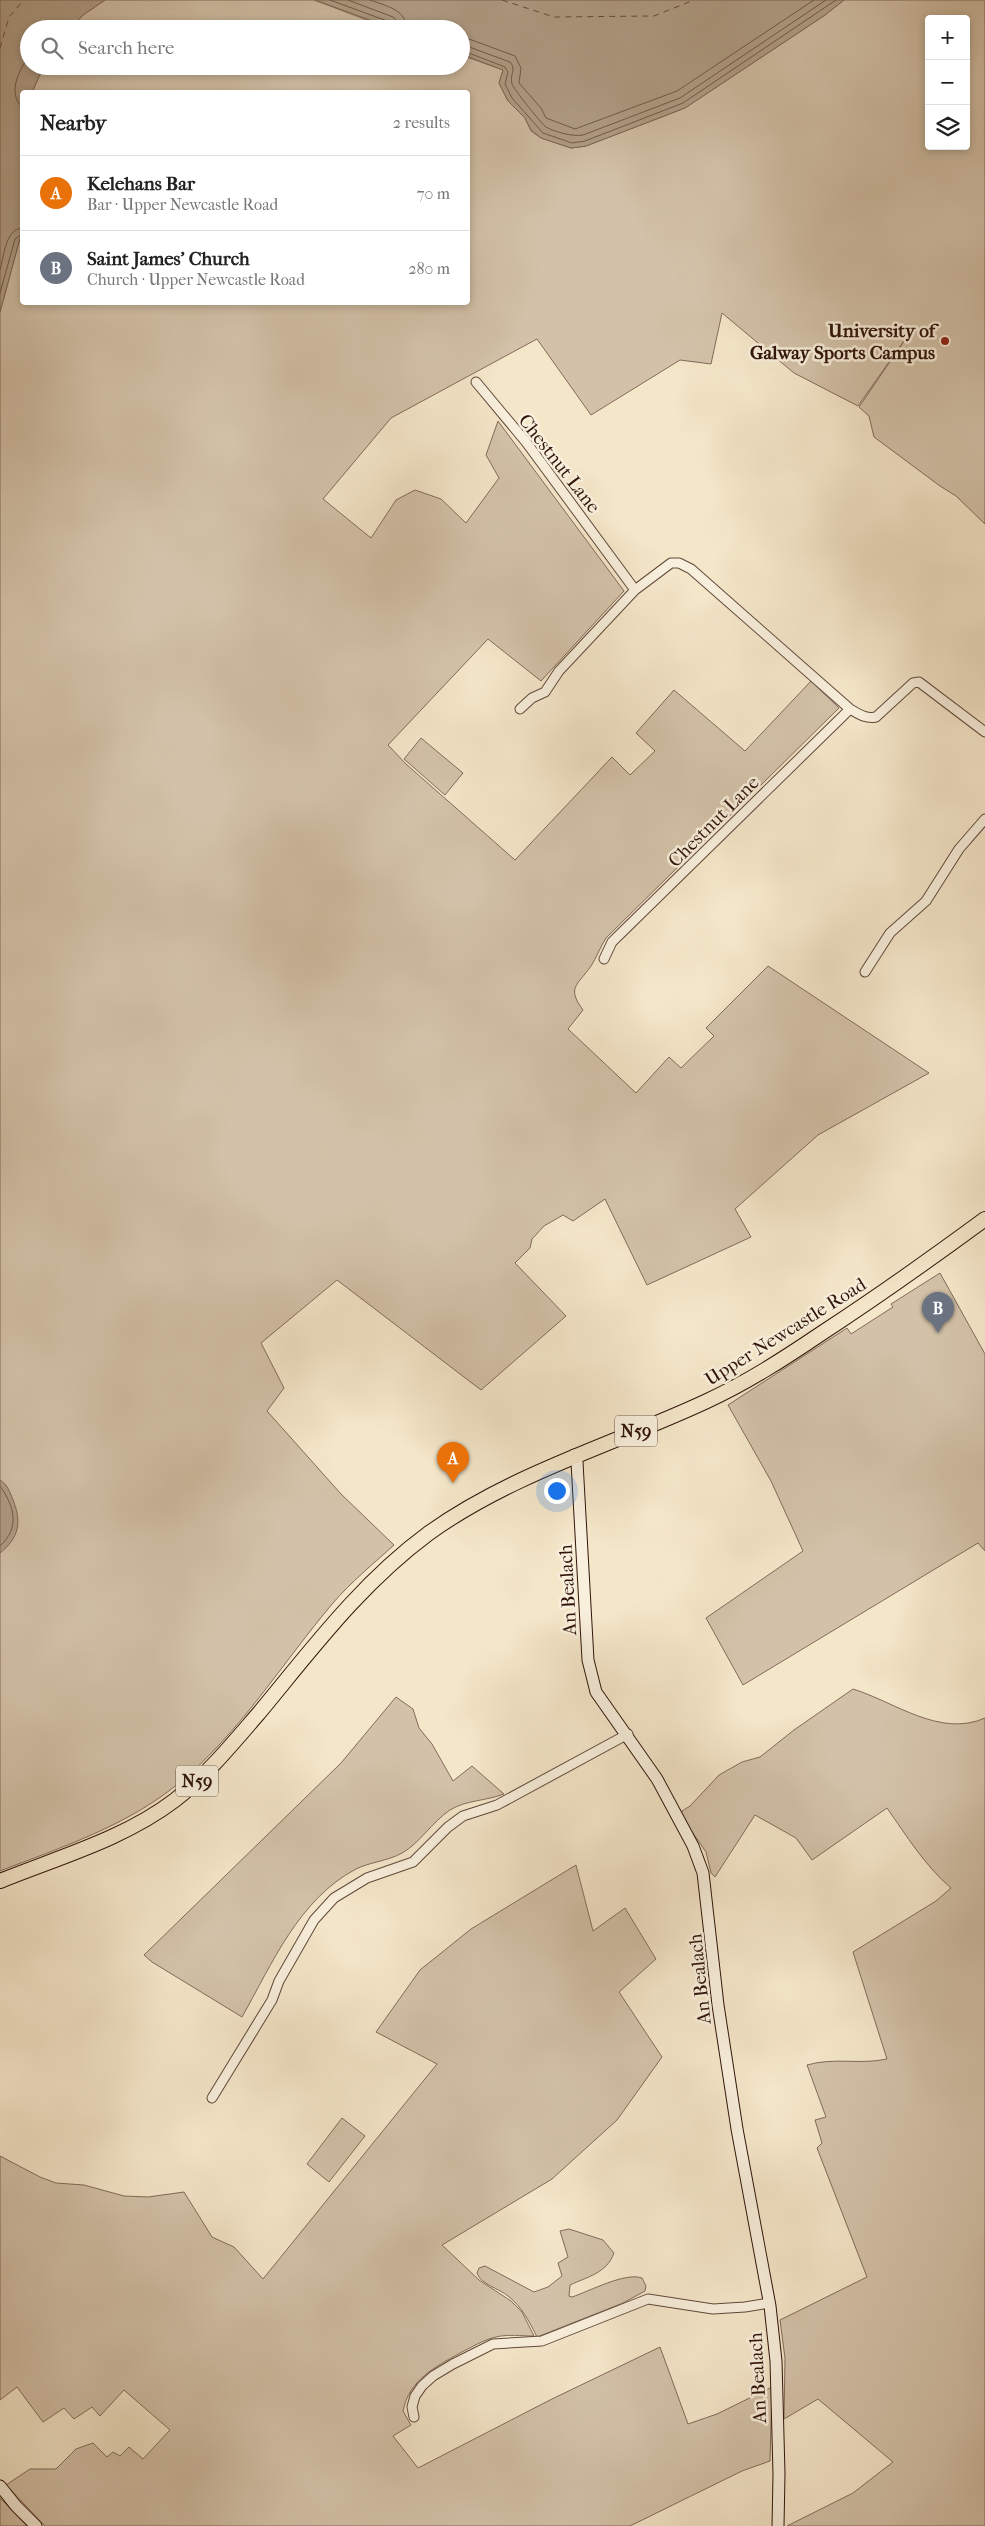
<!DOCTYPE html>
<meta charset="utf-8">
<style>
:root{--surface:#fff;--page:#f2f2f2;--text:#222;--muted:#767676;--line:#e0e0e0;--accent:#d93025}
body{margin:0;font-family:"IM FELL French Canon",serif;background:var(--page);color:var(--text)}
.controls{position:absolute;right:15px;top:15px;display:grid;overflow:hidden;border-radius:5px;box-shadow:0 2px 8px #0003}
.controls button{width:45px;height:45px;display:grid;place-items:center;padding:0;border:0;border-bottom:1px solid var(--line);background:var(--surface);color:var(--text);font:25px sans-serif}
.you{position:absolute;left:556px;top:1490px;width:18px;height:18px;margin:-12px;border:4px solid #fff;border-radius:50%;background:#1a73e8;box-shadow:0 0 0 8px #1a73e833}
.badge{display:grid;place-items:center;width:32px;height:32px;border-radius:50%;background:var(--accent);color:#fff;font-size:16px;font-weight:700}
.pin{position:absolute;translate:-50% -41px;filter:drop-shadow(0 1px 2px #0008)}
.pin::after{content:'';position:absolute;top:26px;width:18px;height:15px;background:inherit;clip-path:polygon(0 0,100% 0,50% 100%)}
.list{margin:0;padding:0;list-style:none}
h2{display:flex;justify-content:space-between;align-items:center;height:65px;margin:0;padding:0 20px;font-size:21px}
h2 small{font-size:16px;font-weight:400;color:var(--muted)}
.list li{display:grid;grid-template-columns:32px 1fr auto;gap:15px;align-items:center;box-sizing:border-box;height:75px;padding:0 20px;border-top:1px solid var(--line)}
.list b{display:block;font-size:19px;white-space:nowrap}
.list p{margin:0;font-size:16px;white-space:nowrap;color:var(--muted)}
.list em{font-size:16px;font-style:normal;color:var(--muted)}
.icon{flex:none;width:28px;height:28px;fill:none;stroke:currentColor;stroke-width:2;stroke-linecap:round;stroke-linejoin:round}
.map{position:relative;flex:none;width:985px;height:2526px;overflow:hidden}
.search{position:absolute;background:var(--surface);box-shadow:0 2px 8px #0003;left:20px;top:20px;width:450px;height:55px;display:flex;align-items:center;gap:12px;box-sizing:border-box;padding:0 18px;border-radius:28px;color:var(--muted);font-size:19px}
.panel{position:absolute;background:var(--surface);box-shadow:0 2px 8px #0003;left:20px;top:90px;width:450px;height:215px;border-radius:5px}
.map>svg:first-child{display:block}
.green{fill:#d3c2a9;stroke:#826b5a;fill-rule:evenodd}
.water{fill:#b19f88;stroke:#7d6756}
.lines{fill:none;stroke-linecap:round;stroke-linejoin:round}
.shore{stroke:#705a49;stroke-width:1}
.ferry{stroke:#644c3c;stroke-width:1;stroke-dasharray:6 5;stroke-linecap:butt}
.street-casing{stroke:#61483a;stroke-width:11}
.secondary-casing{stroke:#30140a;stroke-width:13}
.primary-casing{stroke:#30140a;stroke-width:16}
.street{stroke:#f8efdc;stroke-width:9}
.secondary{stroke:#f8efdc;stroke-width:11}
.primary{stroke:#f4e6c9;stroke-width:14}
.poi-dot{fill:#8f2418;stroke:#f8efdc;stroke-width:2}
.labels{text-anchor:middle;stroke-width:5;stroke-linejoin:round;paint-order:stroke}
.shield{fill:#f8efdc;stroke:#6c5649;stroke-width:1}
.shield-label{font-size:18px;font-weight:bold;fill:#30140a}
.poi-label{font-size:19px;font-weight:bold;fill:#30140a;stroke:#f8efdc;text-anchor:end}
.street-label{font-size:19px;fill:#30140a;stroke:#f8efdc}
</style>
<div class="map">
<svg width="985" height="2526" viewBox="0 0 985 2526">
<rect width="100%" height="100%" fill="#f4e6c9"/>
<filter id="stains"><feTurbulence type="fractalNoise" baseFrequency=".004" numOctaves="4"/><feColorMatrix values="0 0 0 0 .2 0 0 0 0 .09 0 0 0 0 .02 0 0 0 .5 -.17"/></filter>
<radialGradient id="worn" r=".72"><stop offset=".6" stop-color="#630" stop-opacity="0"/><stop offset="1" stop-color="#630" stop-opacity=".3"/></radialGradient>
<path class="green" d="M105,0h209l77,29h-321l13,-14z
M844,0h141v524l-29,-28 -16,-10 -66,-49 -5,-21 -10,-9 45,-66 -46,65 -64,-33 -72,-60 -11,51 -31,-4 -89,55 -54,-76 -146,79 -68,81 48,39 25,-38 19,-10 26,9 25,24 33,-45 -13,-23 12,-34 126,170 -83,90 -53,-42 -100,106 18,19 109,96 97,-103 18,18 25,-24 -19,-18 38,-43 71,61 66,-70 28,27 -233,230c-6,9 -9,19 -15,28 -13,19 -25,21 -8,44l-15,19 68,64 33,-36 12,11 33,-32 -8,-8 62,-62 161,107 -111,62 -83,74 16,28 -104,48 -42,-86 -32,22 -10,-6 -19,11 -12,13 -2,9 -15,15 51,53 -85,74 -144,-110 -76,63 23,45 -17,23 74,83 53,51c-21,19 -43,37 -61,58 -50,59 -94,131 -154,180 -52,43 -117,64 -179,88v-1559l22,-81v71h446v-210h-436l10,-23 2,-3h417v-11l42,15 -4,13 9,18 17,17 6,13 10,7 30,10 15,-2 99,-38 140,-93zM929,19h37v127h-37z
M421,738l42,35 -18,22 -41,-36z
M940,1273l45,81v197l-7,-8 -235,142 -37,-67 97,-67 -32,-70 -43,-76 119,-77 4,6 42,-27 -2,-3z
M853,1689c42,13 87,49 132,29v808h-198l66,-33 40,-31 -75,-63 -34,20 1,-61 -5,-38 87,-43 -50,-129 5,-5 -7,-23 11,-3 -19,-52c27,-8 53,0 80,-6l-34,-107 83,-51 15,-13c-26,-22 -45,-53 -64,-80l-75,52 -16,-22 -41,-23 -40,62 -4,-4 -5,-21 -25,-36 1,-5 8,-5 29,-31 23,-13 18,-5 34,-27z
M396,1697l17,12 6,19 13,16 21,37 19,-15 32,28c-18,7 -38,6 -54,16 -18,12 -31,34 -48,43 -14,8 -32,9 -46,16 -57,30 -84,95 -114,148l-90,-55 -8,-7 197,-192z
M576,1865l17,66 32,-23 31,51 -37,33 43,65 -45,63 -65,59 -110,66 37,35 32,21 11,11 12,24c-13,0 -26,-2 -38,1 -13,3 -24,10 -36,16 -25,14 -51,27 -57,58l8,14 -18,11 25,32 134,-69 108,-52 28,77 29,-10 55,-27 -2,74 -28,10 -112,55h-585l-39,-41 24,-16h26l20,-20 17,-6 14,14 6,-5 7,4 9,-9 14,12 27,-29 -46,-40 -24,26 -8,-9 -18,12 -10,-11 -21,14 -26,-35 -17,13v-244l40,21 16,6 28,2 40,11 24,1 36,-5 28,45 22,10 29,32 174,-215 -61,-32 44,-62 51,-41z
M342,2118l23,18 -36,46 -22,-18z
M569,2229l34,11 11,13c-7,20 -27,24 -44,32l-1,11 3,1c18,-6 53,-25 70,-19l4,8 -1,5 -22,12 -86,34c-8,-16 -15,-30 -29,-41 -8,-7 -28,-12 -31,-23l2,-5 6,-2 49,26 14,-5 14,-11 -4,-13 10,-6 -8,-26z
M0,2498l27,28h-27z"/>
<path class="water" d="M0,0h105l-22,15 -13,14h-41v37h15l-12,26h-10v139l-22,81z
M315,0h529l-19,15 -140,93 -99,38 -15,2 -30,-10 -10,-8 -6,-12 -17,-17 -9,-18 4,-13 -42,-16v-25h-67z
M0,1480c7,4 10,12 13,20 9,22 6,38 -13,53z"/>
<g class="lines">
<path class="shore" d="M330,0l60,22 3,7
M348,0l45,17 5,5 2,7
M370,0c16,6 36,9 37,29
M461,36l54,20 6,12 -2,15 22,25 5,10 29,11 102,-38 137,-91
M461,44l49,18c7,8 -1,13 2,22 1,4 31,42 34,43 9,5 27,10 37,8l97,-37 146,-98
M461,50l44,17 3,5 -3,12 7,14 31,35 29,10 13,-2 98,-38 153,-103
M22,107c-15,-14 -3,-37 7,-51
M0,270c4,-13 5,-41 22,-42
M0,293l15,-54 7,-5
M0,1486c15,21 20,42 0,60"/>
<path class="ferry" d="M502,0l52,17 100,-1 40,-16
M0,48l9,-31 15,-17"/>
<g class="street-casing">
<path id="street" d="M476,382l50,60 109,148 36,-27h8l12,6 159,140c9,5 15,10 26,8l37,-34 6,-1 66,50
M520,709l12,-11 13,-6 14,-21 76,-81
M604,959l8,-17 238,-233
M865,972l25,-39 36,-32 33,-52 26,-30
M212,2098l60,-98 7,-19 35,-61 20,-22 33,-20 46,-16 35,-35 15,-11 34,-11 131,-71
M414,2417l-2,-10 3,-11 7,-10 11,-10 20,-12 40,-20 49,-3 106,-42 65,10 32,-2 24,-4"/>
</g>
<g class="secondary-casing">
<path id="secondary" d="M574,1455l3,7 11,198 8,32 61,87 36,67 10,27 15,132 19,124 33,177 6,55 3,113 -1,52
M0,2486l16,20 20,20"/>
</g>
<g class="primary-casing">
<path id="primary" d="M0,1881c59,-24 124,-42 175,-81 32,-25 58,-57 84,-87 53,-64 102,-130 170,-180 84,-60 186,-89 278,-132 41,-19 78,-43 115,-68 55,-36 110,-75 163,-114"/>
</g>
<use href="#street" class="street"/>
<use href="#secondary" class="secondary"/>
<use href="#primary" class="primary"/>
</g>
<circle class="poi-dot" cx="945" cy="341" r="5"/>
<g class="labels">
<g class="shield">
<rect x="615" y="1415.5" width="42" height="31" rx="4"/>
<rect x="176" y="1765.5" width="42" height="31" rx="4"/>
</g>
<g class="shield-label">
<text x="636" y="1437">N59</text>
<text x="197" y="1787">N59</text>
</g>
<g class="poi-label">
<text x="935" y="337">University of<tspan x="935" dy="22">Galway Sports Campus</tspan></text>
</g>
<g class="street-label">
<text transform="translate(560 463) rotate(52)" y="7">Chestnut Lane</text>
<text transform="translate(713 821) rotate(-45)" y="7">Chestnut Lane</text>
<text transform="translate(785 1331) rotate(-32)" y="7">Upper Newcastle Road</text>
<text transform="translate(567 1590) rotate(-93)" y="7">An Bealach</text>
<text transform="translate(699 1979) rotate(-96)" y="7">An Bealach</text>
<text transform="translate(757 2378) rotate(-93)" y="7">An Bealach</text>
</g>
</g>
<rect width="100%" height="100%" filter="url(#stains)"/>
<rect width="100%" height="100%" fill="url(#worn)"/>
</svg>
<div class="controls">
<button>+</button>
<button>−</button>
<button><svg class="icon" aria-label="layers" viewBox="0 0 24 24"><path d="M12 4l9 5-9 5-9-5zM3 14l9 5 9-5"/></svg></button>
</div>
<div class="you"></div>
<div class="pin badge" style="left:453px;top:1483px;background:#e8710a">A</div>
<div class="pin badge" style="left:938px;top:1333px;background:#6b7280">B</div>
<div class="search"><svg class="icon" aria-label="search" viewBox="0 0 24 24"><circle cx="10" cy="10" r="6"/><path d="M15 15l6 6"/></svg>Search here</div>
<section class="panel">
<h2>Nearby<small>2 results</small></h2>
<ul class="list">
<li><span class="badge" style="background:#e8710a">A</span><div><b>Kelehans Bar</b><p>Bar · Upper Newcastle Road</p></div><em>70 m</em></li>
<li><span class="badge" style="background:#6b7280">B</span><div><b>Saint James' Church</b><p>Church · Upper Newcastle Road</p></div><em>280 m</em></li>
</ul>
</section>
</div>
